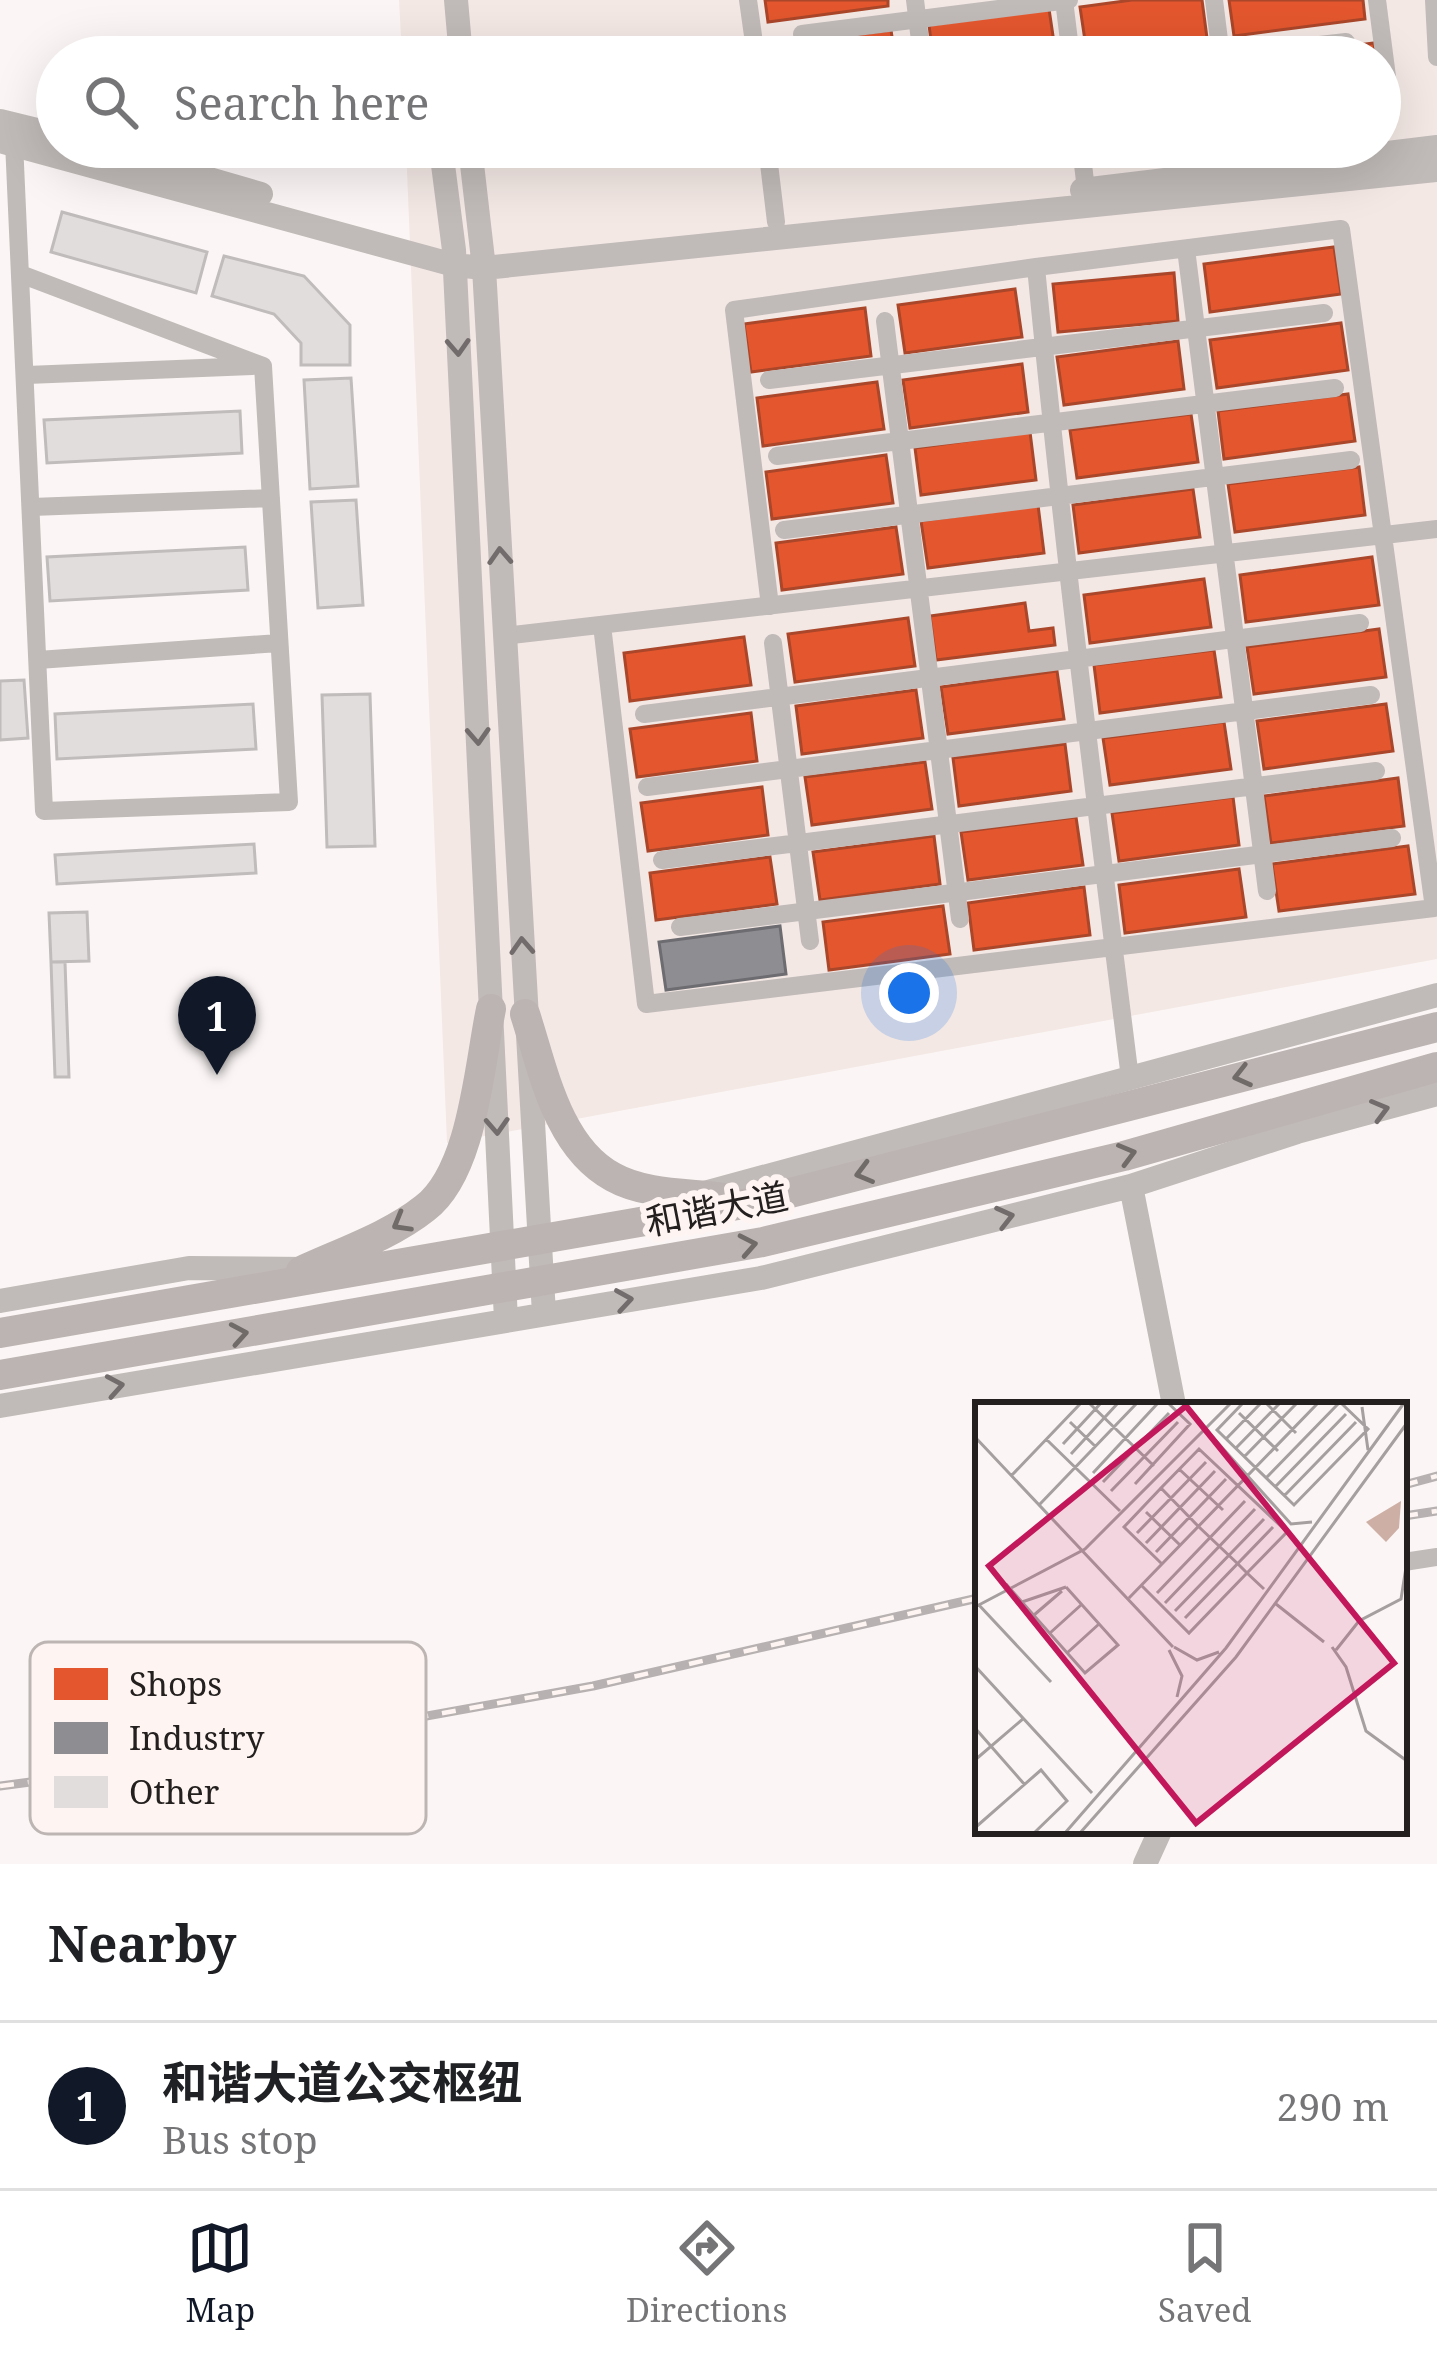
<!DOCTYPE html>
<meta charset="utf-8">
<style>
:root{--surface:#fff;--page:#f6f6f6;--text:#202124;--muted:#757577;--line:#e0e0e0;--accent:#111827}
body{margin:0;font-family:"Noto Serif","Noto Sans SC",serif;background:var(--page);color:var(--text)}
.you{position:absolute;left:909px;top:993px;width:42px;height:42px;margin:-30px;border:9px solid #fff;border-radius:50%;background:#1a73e8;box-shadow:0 0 0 18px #1a73e833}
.badge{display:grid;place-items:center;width:78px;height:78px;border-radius:50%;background:var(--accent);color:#fff;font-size:39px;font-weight:700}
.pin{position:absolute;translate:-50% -99px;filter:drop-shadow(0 3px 6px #0008)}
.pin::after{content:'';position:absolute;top:63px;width:42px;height:36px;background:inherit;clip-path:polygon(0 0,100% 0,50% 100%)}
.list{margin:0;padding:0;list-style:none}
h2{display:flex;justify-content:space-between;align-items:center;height:156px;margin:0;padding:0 48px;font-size:51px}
h2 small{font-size:39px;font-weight:400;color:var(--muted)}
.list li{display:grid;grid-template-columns:78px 1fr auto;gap:36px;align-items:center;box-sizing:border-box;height:168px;padding:0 48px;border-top:3px solid var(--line)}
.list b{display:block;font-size:45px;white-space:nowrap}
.list p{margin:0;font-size:39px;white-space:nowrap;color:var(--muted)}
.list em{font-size:39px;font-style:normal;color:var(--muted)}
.icon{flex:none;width:66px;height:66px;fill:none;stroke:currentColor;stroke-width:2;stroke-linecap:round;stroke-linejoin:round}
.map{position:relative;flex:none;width:1437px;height:1864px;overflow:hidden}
.search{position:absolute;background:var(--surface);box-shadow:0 12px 48px #0002;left:36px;right:36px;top:36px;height:132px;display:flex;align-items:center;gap:30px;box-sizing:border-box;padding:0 42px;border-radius:66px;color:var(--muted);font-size:45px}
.sheet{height:324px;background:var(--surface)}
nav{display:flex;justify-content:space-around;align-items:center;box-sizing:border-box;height:168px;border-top:3px solid var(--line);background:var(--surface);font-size:33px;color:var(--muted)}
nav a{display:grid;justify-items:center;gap:6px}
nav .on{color:var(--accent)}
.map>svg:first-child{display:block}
.built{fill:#f3e8e4}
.shops{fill:#e4572e;stroke:#aa462a;stroke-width:3}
.industry{fill:#8d8d92;stroke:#6d6c70;stroke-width:3}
.building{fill:#e1dddc;stroke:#c0bcbb;stroke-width:3}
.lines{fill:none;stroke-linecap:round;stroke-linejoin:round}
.minor{stroke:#c0bab8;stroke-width:18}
.tertiary{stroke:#c0bab8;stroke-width:24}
.trunk{stroke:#bcb4b2;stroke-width:30}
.rail-casing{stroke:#b7b2b1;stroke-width:9}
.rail{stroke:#fef5f2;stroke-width:4.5;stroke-dasharray:14;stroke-linecap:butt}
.oneway{stroke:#726d6c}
.oneway2{stroke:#706a68}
.labels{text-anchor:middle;stroke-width:12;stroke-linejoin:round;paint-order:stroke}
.street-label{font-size:36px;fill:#23201f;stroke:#fef5f2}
.inset-road{fill:none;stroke:#a5a09f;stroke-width:3}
.view{fill:#c2185b;fill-opacity:0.15;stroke:#c2185b;stroke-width:6}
.inset-edge{fill:none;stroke:#23201f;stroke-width:6}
.key{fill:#fef5f2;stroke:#bcb5b3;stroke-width:3}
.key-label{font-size:33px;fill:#23201f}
</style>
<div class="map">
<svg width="1437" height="1864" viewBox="0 0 1437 1864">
<rect width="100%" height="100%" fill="#fbf6f5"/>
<path class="built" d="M399,0h1038v959l-990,184 -41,-996h974v-90h-978z"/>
<path class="shops" d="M765,0h123v6l-120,16z
M1132,0h70l5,38 -120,16 -7,-47z
M1229,0h134l2,19 -131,17z
M1049,9l7,47 -123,1 -4,-32z
M891,30l4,27h-122l-2,-11z
M1374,43l2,14h-111z
M785,147h123v3l-120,16z
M1334,247l7,47 -131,18 -6,-48z
M1174,273l4,48 -120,11 -5,-48z
M1015,289l7,48 -117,16 -7,-48z
M865,308l6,48 -120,16 -7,-48z
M1341,323l7,47 -131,18 -7,-48z
M1178,341l6,48 -120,16 -7,-48z
M1022,364l6,48 -118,16 -7,-48z
M877,382l7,47 -121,17 -6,-48z
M1348,394l7,47 -131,18 -6,-48z
M1191,414l7,48 -121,16 -7,-48z
M1030,432l6,48 -115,15 -6,-47z
M886,455l7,48 -121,16 -6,-47z
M1359,467l6,48 -130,17 -7,-48z
M1193,489l7,48 -121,16 -6,-48z
M1038,505l6,48 -116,15 -7,-47z
M896,527l7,47 -121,16 -6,-47z
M1372,557l7,48 -133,17 -6,-47z
M1204,579l7,48 -121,16 -6,-48z
M1025,603l4,28 24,-3 2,17 -119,15 -6,-44z
M908,618l7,48 -120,16 -7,-48z
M1379,629l7,48 -132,17 -7,-47z
M744,637l7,48 -121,16 -6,-48z
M1214,650l7,47 -121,16 -6,-48z
M1057,671l7,48 -116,15 -7,-47z
M916,690l7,48 -121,16 -6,-48z
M1386,704l7,47 -129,18 -7,-48z
M751,713l6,48 -120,16 -7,-48z
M1224,722l7,47 -121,16 -7,-47z
M1065,744l6,47 -112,15 -6,-48z
M925,762l7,47 -120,16 -7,-48z
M1398,778l6,48 -133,17 -7,-47z
M762,787l6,48 -120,16 -7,-48z
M1233,797l6,48 -120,16 -7,-48z
M1076,817l7,48 -115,15 -7,-48z
M934,836l6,48 -120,16 -7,-48z
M1408,846l7,48 -136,17 -7,-47z
M770,857l7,47 -121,16 -6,-47z
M1239,869l7,48 -121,16 -6,-48z
M1084,887l6,48 -116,15 -6,-47z
M943,906l7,48 -121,16 -6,-48z"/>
<path class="industry" d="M780,926l6,48 -120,16 -7,-48z"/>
<path class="building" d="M62,212l145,40 -11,41 -145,-41z
M224,256l80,20 46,49v40h-49v-22l-27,-29 -62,-18z
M351,378l7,108 -48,3 -6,-109z
M240,411l2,42 -195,10 -3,-43z
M356,500l7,105 -45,3 -7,-106z
M245,547l3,43 -198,11 -3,-44z
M24,680l4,58 -28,2v-59z
M370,694l5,152 -48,1 -5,-152z
M253,704l3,45 -199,10 -2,-45z
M254,844l2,29 -199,11 -2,-29z
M87,912l2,49 -38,1 -2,-49z
M51,962h14l4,115h-14z"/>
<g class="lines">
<path class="minor" d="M748,0l8,57
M915,0l7,57
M1064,0l7,57
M1214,0l7,56
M1377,0l12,92 -9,1
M1434,0l3,57
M802,34l267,-34
M1214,57l132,-15
M14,142l30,669 245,-9 -26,-436
M767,147l9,75
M1081,147l5,43
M934,157l70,-10
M1186,249l81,642
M23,275l240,91
M885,321l75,598
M27,375l225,-9
M769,380l555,-67
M777,456l558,-68
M32,507l239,-9
M784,530l567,-70
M770,606l-36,-296 302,-43
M602,625l44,379 788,-96 -93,-679 -305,38c26,271 60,541 94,811
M504,636l933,-107
M773,643l37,298
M38,660l241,-17
M644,714l716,-91
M647,787l724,-92
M662,860l714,-89
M680,927l712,-89
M1404,1562l33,-5"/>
<path class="tertiary" d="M456,0l5,57
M0,121l57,14
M0,141l454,124 30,3 953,-98
M99,147l162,47
M444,147l-2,10 12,93 52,1070
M470,147l14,121 60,1046
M1082,190l355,-43
M1131,1186l43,219
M704,1193l733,-198
M0,1301l189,-33 120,1
M0,1406l761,-128 370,-92 166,-54 140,-38
M1145,1864l15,-33"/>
<path class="trunk" d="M525,1014c18,55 32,133 88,163 32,18 77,16 112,21
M301,1271c41,-19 89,-35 124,-63 48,-37 54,-142 66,-199
M0,1333l755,-131 682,-175
M0,1375l763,-133 361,-86 313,-89"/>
<g class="rail-casing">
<path id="rail" d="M1404,1485l33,-9
M1404,1516l33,-5
M0,1786l144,-19 449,-81 385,-88"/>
</g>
<use href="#rail" class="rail"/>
</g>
<defs><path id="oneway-chevron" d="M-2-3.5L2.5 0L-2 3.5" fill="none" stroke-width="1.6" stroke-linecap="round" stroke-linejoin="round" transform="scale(3)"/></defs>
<g class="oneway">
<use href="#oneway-chevron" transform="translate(458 347) rotate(87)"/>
<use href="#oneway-chevron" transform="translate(500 556) rotate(-93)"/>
<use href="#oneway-chevron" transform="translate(478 736) rotate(87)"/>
<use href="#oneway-chevron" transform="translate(522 946) rotate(-93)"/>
<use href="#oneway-chevron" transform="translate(1380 1110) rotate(-15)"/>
<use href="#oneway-chevron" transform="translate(497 1126) rotate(87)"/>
<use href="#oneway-chevron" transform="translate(1005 1217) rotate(-14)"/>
<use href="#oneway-chevron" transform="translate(624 1300) rotate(-9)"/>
<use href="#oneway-chevron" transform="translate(115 1386) rotate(-10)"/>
</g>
<g class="oneway2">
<use href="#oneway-chevron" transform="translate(1242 1076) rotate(166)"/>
<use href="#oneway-chevron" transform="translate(1127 1154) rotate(-15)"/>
<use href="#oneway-chevron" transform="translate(864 1173) rotate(165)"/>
<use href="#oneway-chevron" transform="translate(401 1223) rotate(150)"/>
<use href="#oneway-chevron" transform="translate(748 1245) rotate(-11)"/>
<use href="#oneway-chevron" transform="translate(239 1334) rotate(-10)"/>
</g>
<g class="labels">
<g class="street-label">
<text transform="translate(717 1209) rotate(-11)" y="13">和谐大道</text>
</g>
</g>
<g transform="translate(975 1402)">
<rect width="432" height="432" fill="#fbf6f5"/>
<path d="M426,99l-2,27 -13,14 -20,-20z" fill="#cdafa5"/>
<path class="inset-road" d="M114,1l65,63M207,1l109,121 21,-2M268,1l-26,27 77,75 74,-76 -27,-26M291,1l30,30M387,5l6,43M264,11l39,38M95,20l26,25M0,35l198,210M71,37l74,72M251,37l35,-36M88,42l38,-41M261,46l44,-45M96,52l47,-51M269,55l53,-54M204,67l44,41M118,71l65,-70M37,73l69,-72M291,76l72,-74M128,80l66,-69M160,82l55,-60 -22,-21M300,85l71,-73M186,86l-37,39 38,37M136,89l67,-69M309,94l72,-74M65,102l97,-101M171,110l35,34M162,131l69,-71M171,141l69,-72M181,150l70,-73M31,182l79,89 33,-28 -52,-58M166,183l48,48 58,-60 40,-41 -88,-83 -38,39 38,39 39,37 9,9 17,16M182,191l88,-92M154,196l189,-195M47,200l44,-15M190,201l90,-94M3,202l73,78M301,202l48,38M0,205l110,-58 146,-146M200,209l89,-92M59,213l28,-24M210,216l88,-91M75,231l31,-28M199,245l23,13 22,-8M357,245l14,20 20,64 41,30M194,248l13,26 -5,21M361,248l23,-29 42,-22 6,-38M92,251l32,-29M0,264l117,127M0,326l50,57M0,358l49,-42M2,424l64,-56 26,31 -33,32M90,431l161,-185 178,-245M105,431l156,-176 171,-234"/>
<path class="view" d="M211,4l208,257 -198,160 -207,-257z"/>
<rect width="432" height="432" class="inset-edge"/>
</g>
<rect x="30" y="1642" width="396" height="192" rx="18" class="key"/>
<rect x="54" y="1668" width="54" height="32" fill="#e4572e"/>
<rect x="54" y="1722" width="54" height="32" fill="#8d8d92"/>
<rect x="54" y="1776" width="54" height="32" fill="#e1dddc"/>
<g class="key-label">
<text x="129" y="1696">Shops</text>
<text x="129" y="1750">Industry</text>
<text x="129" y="1804">Other</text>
</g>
</svg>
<div class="you"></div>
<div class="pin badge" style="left:217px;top:1075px">1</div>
<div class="search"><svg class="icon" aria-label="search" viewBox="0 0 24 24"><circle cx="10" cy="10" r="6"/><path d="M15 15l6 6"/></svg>Search here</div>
</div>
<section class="sheet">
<h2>Nearby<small></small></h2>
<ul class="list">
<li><span class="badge">1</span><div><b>和谐大道公交枢纽</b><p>Bus stop</p></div><em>290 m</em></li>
</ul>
</section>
<nav>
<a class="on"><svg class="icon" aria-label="map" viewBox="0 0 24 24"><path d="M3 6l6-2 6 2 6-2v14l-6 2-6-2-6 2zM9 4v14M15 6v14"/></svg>Map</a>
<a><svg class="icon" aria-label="directions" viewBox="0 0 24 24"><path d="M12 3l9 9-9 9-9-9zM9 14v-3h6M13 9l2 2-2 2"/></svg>Directions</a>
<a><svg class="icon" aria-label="saved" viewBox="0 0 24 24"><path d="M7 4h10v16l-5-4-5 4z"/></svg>Saved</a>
</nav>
